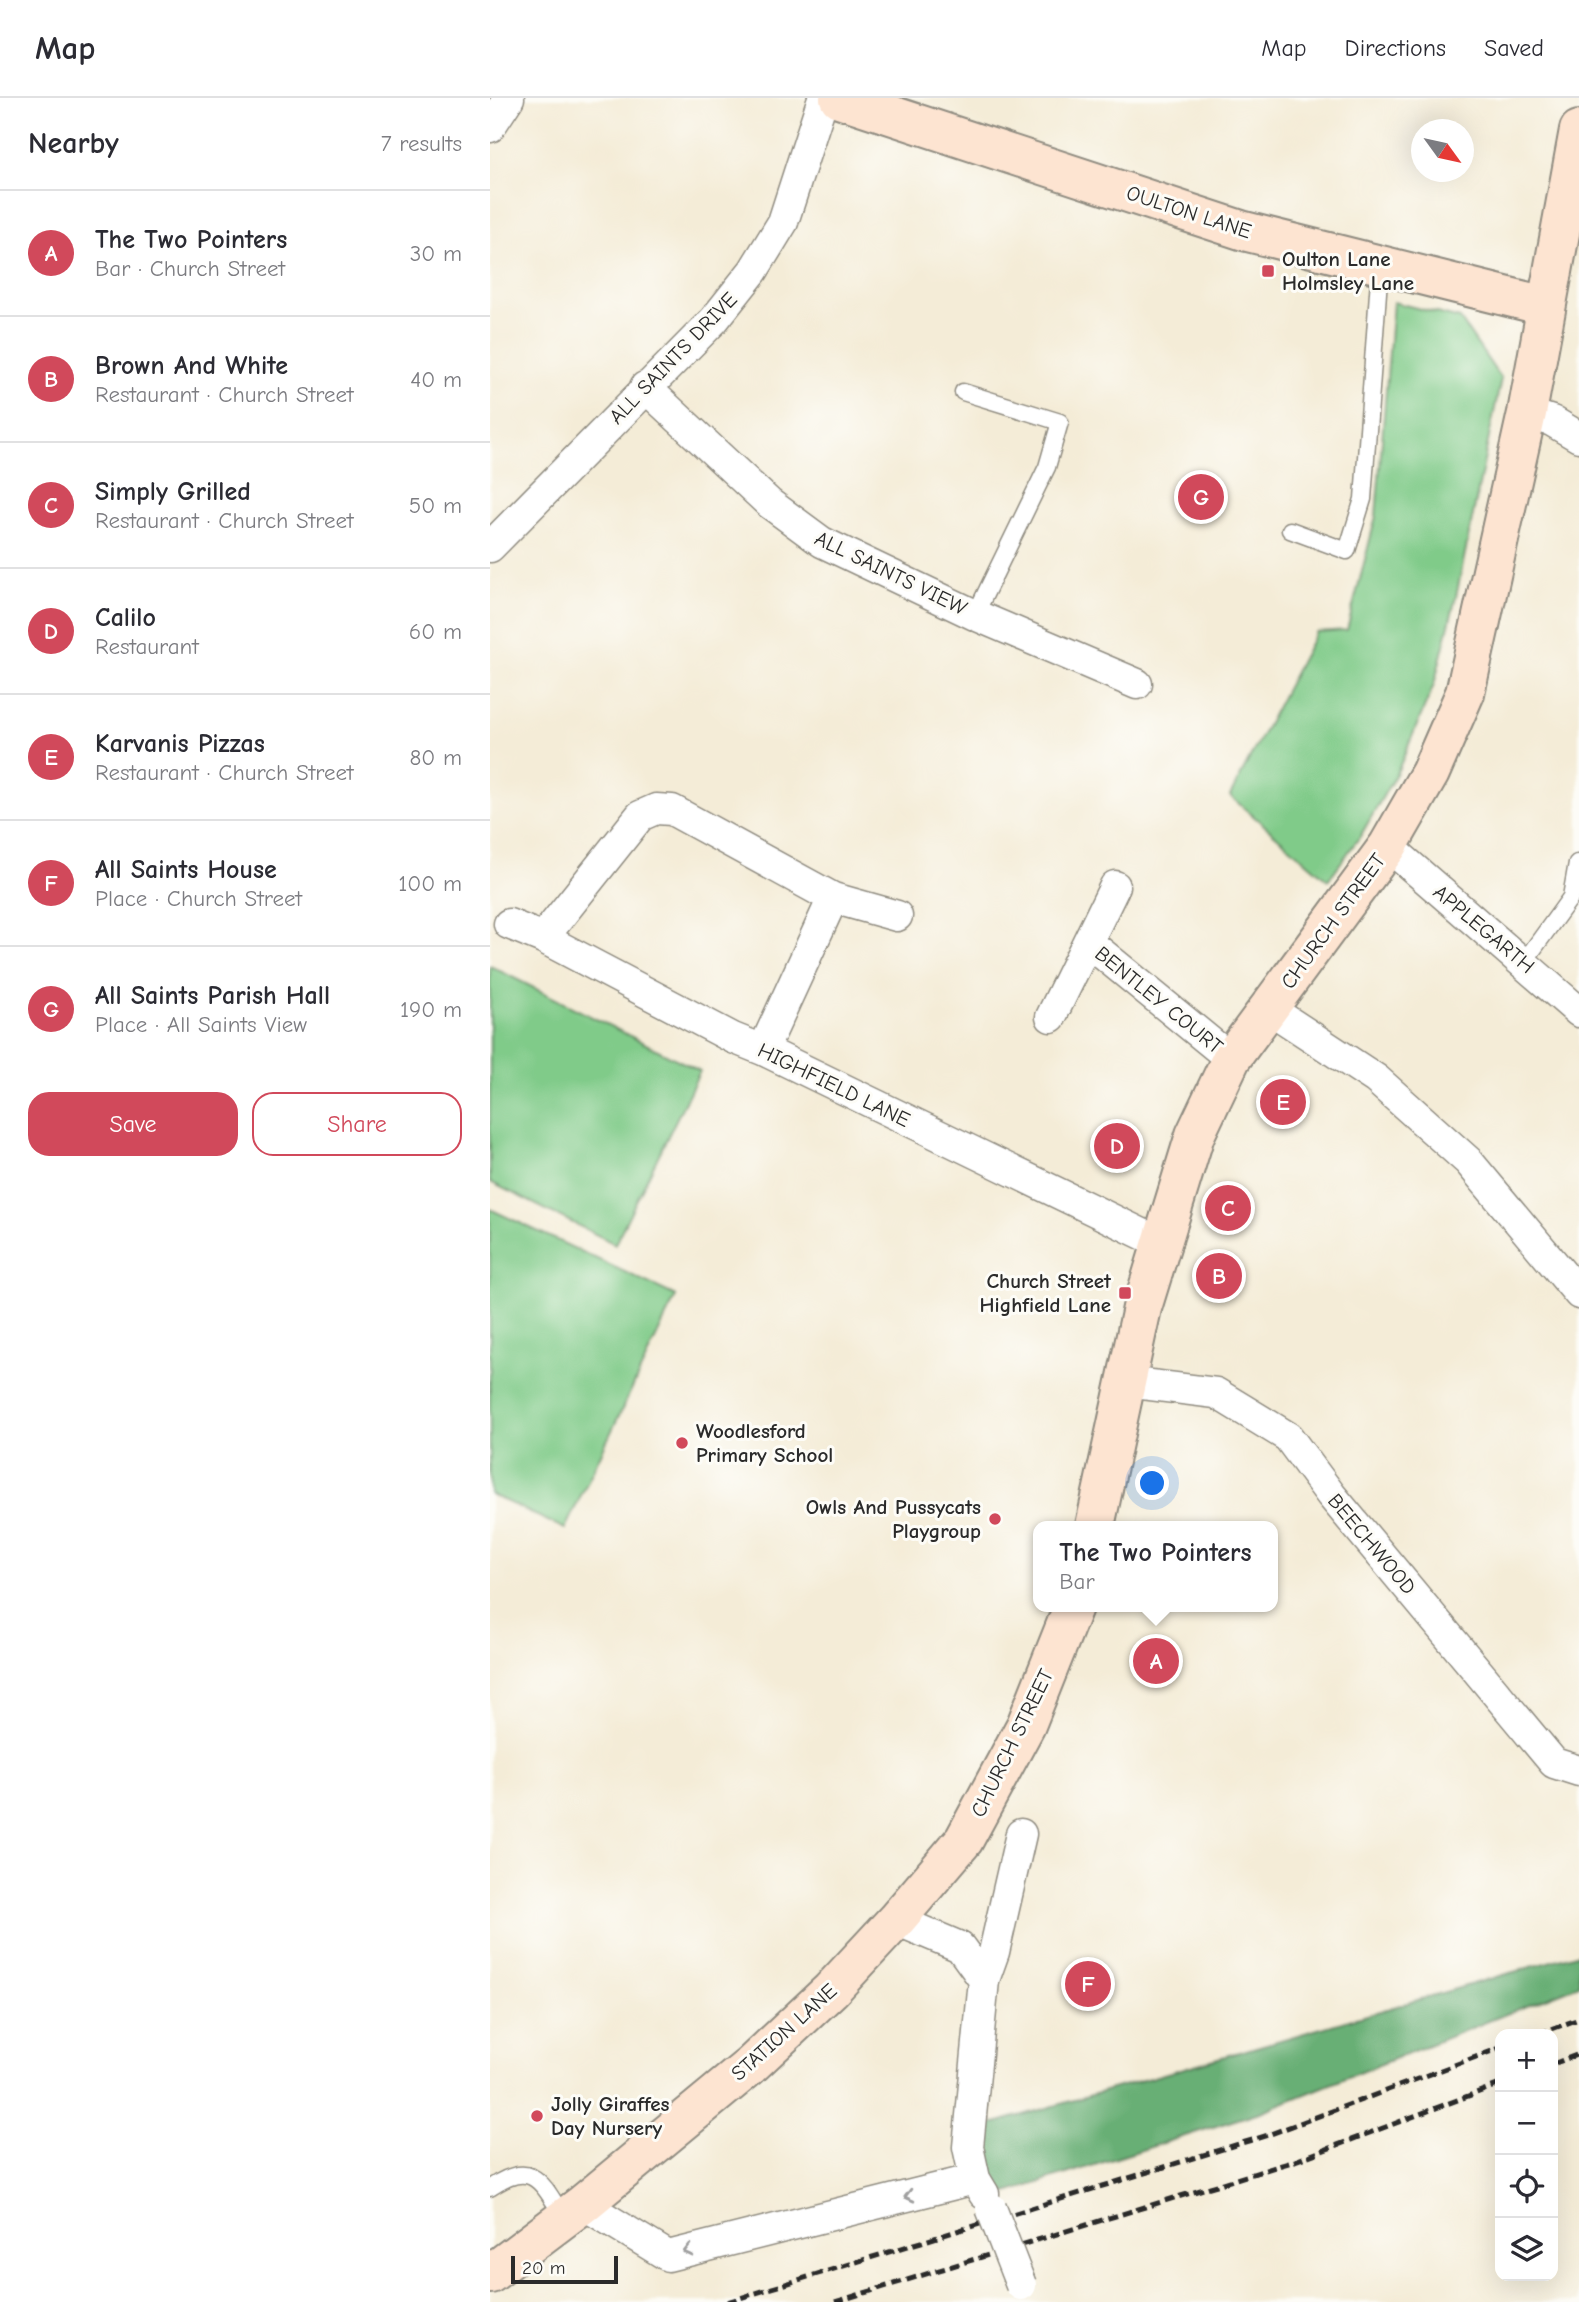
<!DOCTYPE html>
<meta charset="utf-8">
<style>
:root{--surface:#fff;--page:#f2f2f3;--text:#2b2b33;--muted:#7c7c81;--line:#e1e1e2;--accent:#d1495b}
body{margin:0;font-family:"Comic Neue",sans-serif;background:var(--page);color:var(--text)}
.controls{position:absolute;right:21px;bottom:21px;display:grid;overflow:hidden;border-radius:14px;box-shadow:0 7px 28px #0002}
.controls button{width:63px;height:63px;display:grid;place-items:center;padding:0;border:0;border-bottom:2px solid var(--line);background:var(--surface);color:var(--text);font:35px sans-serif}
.compass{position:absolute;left:921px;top:21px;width:63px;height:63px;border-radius:50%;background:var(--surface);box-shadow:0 7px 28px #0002;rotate:123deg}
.scale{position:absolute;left:21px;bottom:18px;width:107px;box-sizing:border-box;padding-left:7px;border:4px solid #2b2b2b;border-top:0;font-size:19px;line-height:24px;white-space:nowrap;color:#2b2b2b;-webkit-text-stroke:5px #fdfcf7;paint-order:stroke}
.you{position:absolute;left:663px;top:1386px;width:24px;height:24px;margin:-18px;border:5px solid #fff;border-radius:50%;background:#1a73e8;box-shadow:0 0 0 10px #1a73e833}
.badge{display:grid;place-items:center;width:46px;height:46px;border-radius:50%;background:var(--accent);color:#fff;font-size:23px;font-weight:700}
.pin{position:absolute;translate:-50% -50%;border:4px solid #fff;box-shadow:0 2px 7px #0006}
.popup{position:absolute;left:543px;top:1423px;width:245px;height:91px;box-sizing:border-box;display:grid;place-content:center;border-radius:14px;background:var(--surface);filter:drop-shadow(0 2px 5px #0005);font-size:23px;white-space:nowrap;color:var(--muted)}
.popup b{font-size:26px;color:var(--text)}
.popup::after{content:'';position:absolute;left:50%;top:100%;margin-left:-14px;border:14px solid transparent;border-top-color:var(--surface)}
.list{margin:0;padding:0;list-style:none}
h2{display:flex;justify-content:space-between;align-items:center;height:91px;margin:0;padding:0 28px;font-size:30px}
h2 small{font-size:23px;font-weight:400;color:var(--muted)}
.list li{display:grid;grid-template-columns:46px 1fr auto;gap:21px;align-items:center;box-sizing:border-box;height:126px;padding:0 28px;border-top:2px solid var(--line)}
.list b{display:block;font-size:26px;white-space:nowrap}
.list p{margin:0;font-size:23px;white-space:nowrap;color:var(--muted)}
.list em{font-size:23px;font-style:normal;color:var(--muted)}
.actions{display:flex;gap:14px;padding:21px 28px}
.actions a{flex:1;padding:16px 0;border:2px solid var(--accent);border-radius:21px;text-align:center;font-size:24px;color:var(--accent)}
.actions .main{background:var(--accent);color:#fff}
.icon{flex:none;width:38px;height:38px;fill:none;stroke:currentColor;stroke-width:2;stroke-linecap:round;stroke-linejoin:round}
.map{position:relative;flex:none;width:1089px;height:2204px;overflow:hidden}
header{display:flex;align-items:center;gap:42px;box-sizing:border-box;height:98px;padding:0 35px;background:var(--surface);border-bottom:2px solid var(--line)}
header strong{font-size:33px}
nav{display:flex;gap:38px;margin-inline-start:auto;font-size:24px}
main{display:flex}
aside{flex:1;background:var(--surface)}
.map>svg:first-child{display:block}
.green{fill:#80cb89;stroke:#567b5a;stroke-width:2}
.forest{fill:#68af75;stroke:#4a6d50;stroke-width:2}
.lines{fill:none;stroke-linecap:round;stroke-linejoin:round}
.lane-casing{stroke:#908c81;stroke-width:19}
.street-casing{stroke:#908c81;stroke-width:33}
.secondary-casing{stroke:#908c81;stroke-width:42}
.lane{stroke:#fff;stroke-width:16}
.street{stroke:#fff;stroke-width:30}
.secondary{stroke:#fde4d1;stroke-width:38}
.rail{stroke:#2b2b2b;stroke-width:5;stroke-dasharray:10 5;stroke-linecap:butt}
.street-bridge-casing{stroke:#908c81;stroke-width:33;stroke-linecap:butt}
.street-bridge{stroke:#fff;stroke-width:30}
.oneway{stroke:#a0a0a0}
.poi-dot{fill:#d1495b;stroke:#fdfcf7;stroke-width:2.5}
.labels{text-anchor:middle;stroke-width:6;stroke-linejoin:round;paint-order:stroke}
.street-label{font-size:21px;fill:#2b2b2b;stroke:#fdfcf7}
.poi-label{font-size:21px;font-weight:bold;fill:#2b2b2b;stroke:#fdfcf7;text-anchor:start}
</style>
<header>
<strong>Map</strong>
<nav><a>Map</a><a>Directions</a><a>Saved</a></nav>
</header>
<main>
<aside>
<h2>Nearby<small>7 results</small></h2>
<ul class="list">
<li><span class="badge">A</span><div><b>The Two Pointers</b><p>Bar · Church Street</p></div><em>30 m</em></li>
<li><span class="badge">B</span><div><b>Brown And White</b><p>Restaurant · Church Street</p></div><em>40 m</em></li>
<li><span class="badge">C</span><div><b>Simply Grilled</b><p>Restaurant · Church Street</p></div><em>50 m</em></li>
<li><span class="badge">D</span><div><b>Calilo</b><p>Restaurant</p></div><em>60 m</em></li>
<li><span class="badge">E</span><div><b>Karvanis Pizzas</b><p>Restaurant · Church Street</p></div><em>80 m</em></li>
<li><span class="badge">F</span><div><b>All Saints House</b><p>Place · Church Street</p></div><em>100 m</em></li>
<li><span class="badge">G</span><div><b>All Saints Parish Hall</b><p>Place · All Saints View</p></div><em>190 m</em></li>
</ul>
<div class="actions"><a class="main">Save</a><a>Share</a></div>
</aside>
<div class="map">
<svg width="1089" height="2204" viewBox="0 0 1089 2204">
<rect width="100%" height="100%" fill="#fdfcf7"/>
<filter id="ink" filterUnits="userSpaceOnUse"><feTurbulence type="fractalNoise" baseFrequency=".0143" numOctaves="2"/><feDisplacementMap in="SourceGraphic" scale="14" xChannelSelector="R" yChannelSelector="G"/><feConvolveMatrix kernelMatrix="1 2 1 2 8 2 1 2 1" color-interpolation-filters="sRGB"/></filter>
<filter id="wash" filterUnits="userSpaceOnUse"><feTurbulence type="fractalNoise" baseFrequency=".00686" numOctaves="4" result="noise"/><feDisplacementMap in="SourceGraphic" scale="28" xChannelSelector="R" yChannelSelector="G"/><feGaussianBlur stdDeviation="1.57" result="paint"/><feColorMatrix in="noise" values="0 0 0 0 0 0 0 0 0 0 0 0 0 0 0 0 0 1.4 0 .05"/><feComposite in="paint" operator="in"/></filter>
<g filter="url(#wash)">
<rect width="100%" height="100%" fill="#f4ecd7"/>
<path class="green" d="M903,204l67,17 41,60 -45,218 -22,88 -36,85 -37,65 -33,45 -98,-84 86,-164 31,-2 29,-114z
M0,868l210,105 -85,173 -125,-62z
M0,1111l186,87 -111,233 -75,-35z"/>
<path class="forest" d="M1089,1855v32l-316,126 -265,85 -10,-35 -3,-35z"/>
</g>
<g filter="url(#ink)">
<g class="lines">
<g class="lane-casing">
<path id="lane" d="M473,294l97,30 -13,45 -72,148
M800,432l57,21 16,-52 17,-234
M1034,864l47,-65 6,-34
M0,2090c43,-30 52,-5 74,30"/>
</g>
<g class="street-casing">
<path id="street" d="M0,29l19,-29
M155,289l124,116 53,39 153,73 162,69
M1037,315l25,8 27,16
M0,449l224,-227 39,-49 30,-49 40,-124
M898,748l191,166
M19,826l34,14 190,100 30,12 398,193
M53,840l97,-122 16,-7 16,1 161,88 64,18
M598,844l143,117
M778,910l108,71 92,82 111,133
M561,919l64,-131
M273,952l70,-152
M636,1284l90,11 72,44 43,58 223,268 25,8
M406,1822l64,27 24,33 -16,167 7,32 9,15
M494,1882l10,-28 27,-118
M93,2106l85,52 307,-77"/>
</g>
<g class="secondary-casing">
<path id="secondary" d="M349,0l405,133 301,75
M605,1428l47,-218 53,-173 36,-76 157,-213 42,-73 35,-80 62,-280 52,-283
M0,2176l93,-70 167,-138 81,-76 65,-70 68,-80 62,-115 47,-118"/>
</g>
<use href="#lane" class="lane"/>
<use href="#street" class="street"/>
<use href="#secondary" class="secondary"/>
<path class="rail" d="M1048,1936l41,-15
M1063,1966l26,-10
M237,2204l541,-167 232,-87
M345,2204l460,-141 205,-77"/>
<g class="street-bridge-casing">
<path id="street-bridge" d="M501,2110l30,77"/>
</g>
<use href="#street-bridge" class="street-bridge"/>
</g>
<defs><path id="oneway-chevron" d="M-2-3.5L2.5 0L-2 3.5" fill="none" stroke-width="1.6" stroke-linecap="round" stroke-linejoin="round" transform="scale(1.75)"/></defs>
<g class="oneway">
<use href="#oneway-chevron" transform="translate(419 2098) rotate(166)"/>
<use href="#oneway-chevron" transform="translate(198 2153) rotate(166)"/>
</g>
</g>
<g class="poi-dot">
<rect x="771" y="166" width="14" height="14" rx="3.5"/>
<rect x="628" y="1188" width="14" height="14" rx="3.5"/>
<circle cx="192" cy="1345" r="7"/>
<circle cx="505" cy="1421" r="7"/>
<circle cx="47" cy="2018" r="7"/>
</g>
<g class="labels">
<g class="street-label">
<text transform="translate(699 114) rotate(18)" y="7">OULTON LANE</text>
<text transform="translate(183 260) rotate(-46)" y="7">ALL SAINTS DRIVE</text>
<text transform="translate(401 475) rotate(26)" y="7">ALL SAINTS VIEW</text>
<text transform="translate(843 823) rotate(-54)" y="7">CHURCH STREET</text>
<text transform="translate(994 831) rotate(40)" y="7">APPLEGARTH</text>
<text transform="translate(669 902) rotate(39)" y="7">BENTLEY COURT</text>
<text transform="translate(344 987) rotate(26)" y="7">HIGHFIELD LANE</text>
<text transform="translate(882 1446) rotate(50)" y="7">BEECHWOOD</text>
<text transform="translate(522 1645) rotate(-64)" y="7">CHURCH STREET</text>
<text transform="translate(294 1934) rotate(-42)" y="7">STATION LANE</text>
</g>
<g class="poi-label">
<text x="792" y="168">Oulton Lane<tspan x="792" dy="24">Holmsley Lane</tspan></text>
<text x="621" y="1190" text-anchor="end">Church Street<tspan x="621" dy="24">Highfield Lane</tspan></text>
<text x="206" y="1340">Woodlesford<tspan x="206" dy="24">Primary School</tspan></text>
<text x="491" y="1416" text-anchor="end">Owls And Pussycats<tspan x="491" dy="24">Playgroup</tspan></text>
<text x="61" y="2013">Jolly Giraffes<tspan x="61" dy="24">Day Nursery</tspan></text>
</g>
</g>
</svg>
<div class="controls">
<button>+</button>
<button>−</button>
<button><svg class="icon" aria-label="locate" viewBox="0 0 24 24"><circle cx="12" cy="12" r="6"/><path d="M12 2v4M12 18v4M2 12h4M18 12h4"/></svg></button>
<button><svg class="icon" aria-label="layers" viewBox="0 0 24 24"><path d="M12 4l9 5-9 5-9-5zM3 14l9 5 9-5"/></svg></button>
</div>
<svg class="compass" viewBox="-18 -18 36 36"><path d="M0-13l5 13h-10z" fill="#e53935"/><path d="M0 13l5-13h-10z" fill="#7c7c81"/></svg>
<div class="scale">20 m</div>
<div class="you"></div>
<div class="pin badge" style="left:666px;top:1563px">A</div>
<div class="popup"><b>The Two Pointers</b>Bar</div>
<div class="pin badge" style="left:729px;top:1178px">B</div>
<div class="pin badge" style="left:738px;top:1110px">C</div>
<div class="pin badge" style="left:627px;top:1048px">D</div>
<div class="pin badge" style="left:793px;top:1004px">E</div>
<div class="pin badge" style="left:598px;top:1886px">F</div>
<div class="pin badge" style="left:711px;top:399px">G</div>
</div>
</main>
